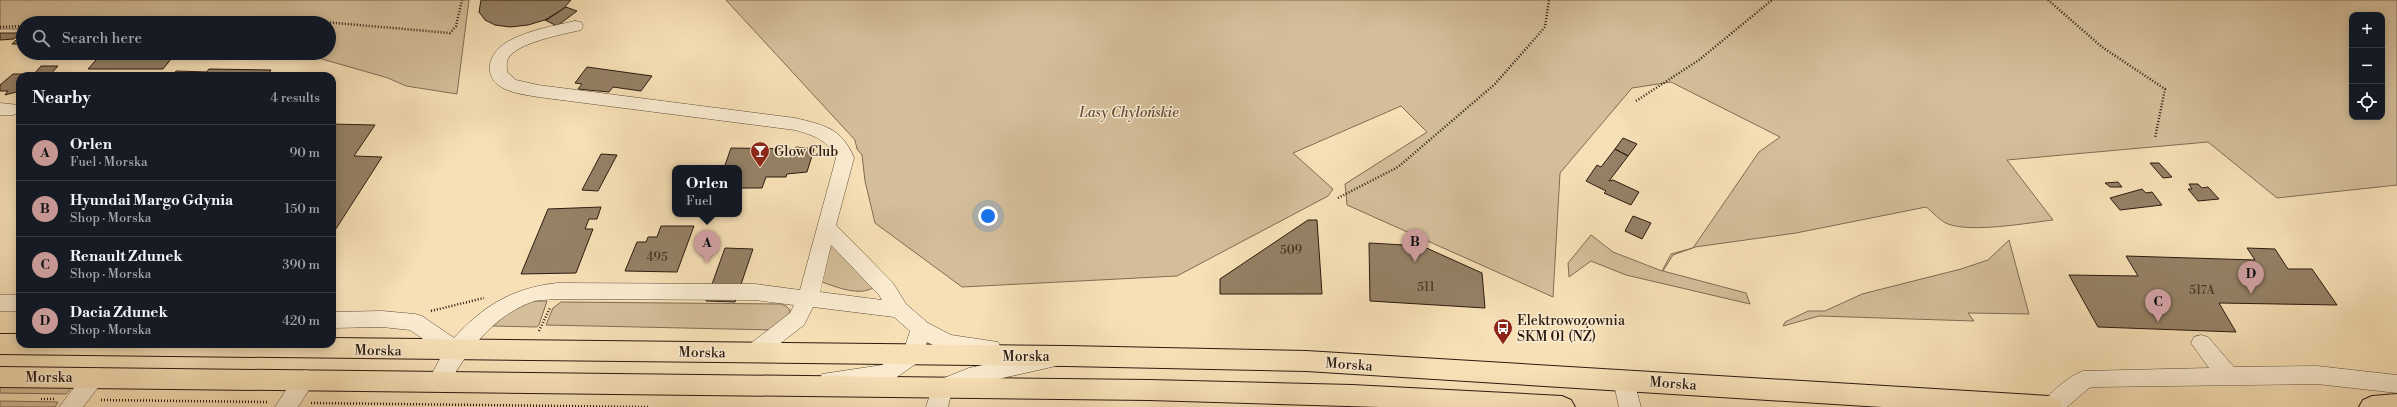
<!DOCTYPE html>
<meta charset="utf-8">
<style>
:root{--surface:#171b24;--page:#20242c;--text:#f1f3f6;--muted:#9ea1a6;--line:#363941;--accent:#c59692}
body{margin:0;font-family:"Libre Bodoni",serif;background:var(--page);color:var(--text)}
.controls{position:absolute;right:12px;top:12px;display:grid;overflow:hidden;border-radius:8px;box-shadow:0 2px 10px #0003}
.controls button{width:36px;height:36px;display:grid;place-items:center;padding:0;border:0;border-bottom:1px solid var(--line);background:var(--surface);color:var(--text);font:20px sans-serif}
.you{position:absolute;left:988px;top:216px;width:14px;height:14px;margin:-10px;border:3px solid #fff;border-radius:50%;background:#1a73e8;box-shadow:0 0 0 6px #1a73e833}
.badge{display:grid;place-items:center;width:26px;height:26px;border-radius:50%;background:var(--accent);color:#111;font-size:13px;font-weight:700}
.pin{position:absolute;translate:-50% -33px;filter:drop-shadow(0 1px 2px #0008)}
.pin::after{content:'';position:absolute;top:21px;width:14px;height:12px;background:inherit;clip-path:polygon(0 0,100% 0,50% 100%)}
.popup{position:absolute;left:672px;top:165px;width:70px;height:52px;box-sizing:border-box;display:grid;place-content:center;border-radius:8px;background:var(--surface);filter:drop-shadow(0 1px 3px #0005);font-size:13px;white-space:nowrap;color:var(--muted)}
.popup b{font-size:15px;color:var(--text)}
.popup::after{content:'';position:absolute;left:50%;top:100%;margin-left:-8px;border:8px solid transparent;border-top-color:var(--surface)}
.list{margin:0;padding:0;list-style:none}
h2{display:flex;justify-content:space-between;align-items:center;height:52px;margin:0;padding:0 16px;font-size:17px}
h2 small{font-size:13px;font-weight:400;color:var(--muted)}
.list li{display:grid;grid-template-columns:26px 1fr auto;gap:12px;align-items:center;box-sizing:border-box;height:56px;padding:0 16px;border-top:1px solid var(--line)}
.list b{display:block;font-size:15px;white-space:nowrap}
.list p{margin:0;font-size:13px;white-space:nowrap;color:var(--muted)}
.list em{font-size:13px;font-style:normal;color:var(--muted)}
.icon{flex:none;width:22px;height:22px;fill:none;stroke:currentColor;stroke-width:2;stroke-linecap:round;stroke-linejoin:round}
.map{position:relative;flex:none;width:2397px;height:407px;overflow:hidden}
.search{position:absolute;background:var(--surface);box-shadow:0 2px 10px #0003;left:16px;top:16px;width:320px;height:44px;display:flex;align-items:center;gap:10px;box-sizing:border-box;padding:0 14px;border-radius:22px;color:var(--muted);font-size:15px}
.panel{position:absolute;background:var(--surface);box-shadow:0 2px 10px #0003;left:16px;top:72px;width:320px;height:276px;border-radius:12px}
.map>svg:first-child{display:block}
.green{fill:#d4be9a;stroke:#806c54;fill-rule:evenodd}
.building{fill:#958166;stroke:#2b1a0f}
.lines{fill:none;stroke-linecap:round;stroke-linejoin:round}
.minor-casing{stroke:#5e4c39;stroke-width:1}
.major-casing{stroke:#2b1a0f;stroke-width:2}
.path{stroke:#2b1a0f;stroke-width:2.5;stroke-dasharray:1 2;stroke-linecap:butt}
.minor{fill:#faebd0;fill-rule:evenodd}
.major{fill:#f7e0b6;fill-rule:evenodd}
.labels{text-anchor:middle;stroke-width:3;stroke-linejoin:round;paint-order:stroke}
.number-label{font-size:12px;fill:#463425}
.park-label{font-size:14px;font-style:italic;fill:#5e4b39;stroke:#faebd0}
.poi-label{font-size:14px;fill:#2b1a0f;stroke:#faebd0;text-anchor:start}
.street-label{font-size:14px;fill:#2b1a0f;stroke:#faebd0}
</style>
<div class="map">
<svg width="2397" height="407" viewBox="0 0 2397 407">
<rect width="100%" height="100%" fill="#f7e0b6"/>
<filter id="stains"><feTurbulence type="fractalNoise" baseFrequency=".005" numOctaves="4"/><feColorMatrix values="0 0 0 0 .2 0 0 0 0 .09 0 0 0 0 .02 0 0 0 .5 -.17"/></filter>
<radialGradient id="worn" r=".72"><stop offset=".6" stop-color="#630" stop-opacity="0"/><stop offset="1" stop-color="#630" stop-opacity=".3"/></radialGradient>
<path class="green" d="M0,0h469l-12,94 -51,-8 -18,-8 -87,-25h28v-30h-306v6h-23z
M726,0h1671v185l-120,13 -69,-56 -201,18 46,60c-26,3 -81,13 -105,4 -8,-3 -15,-12 -22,-17l-130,26 -101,14 -22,8 -10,16 83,22 4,11 -124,-29 -35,-14 -22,16 -1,-14 23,-28 22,17 49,19 9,-17 22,-6 66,-96 21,-15 -109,-55 -39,6 -72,85 -7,124 -206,-92 -2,-21 82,-52 -26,-26 -108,47 40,36 -5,7 -151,80 -215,11 -87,-64 -10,-42 -3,-26 -5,-6 -2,-9zM2352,15h30v102h-30z
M2009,240l20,74 -61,-1 6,8 -155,-5 -36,10 2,-4 23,-11h17l37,-17 99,-25 27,-9z
M831,245l43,42c-13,10 -38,0 -52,-5z
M530,301h17l-8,24 -2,2 -44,-1 17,-15z
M561,302l220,2 5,2 4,4 -1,5 -14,15 -229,-5 7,-17z
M0,386l72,1 -6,7 -66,-1z
M0,401l58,1 -3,5h-55z"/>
<path class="building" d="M481,0h90l-8,9 -15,10 -20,6 -18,2 -15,-2 -10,-5 -6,-8z
M566,7l11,4 -20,15 -12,-6z
M0,33h20l-6,6 -14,1z
M22,39v5h-10l4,-4z
M102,53h74l-13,16h-75z
M41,66h17l-9,10h-29v15l-15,4 3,-4h-8v-6l13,-11h21z
M587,67l65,9 -11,15 -28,-4 -4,5 -31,-3 4,-5 -7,-1z
M209,69l62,1 -4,6h-64z
M176,71l31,1 -4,4h-31z
M332,124l43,1 -21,31 28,1 -50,78z
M1623,138l14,6 -9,12 -13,-7z
M796,147l18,2 -7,23 -20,2 -1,3h-20l-4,11h-23l2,-18 -17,-2 7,-20 64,1z
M1615,149l13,7 -19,25 4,-1 26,12 -8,13 -27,-12 2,-2 -20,-10 11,-16 4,2z
M601,154l16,1 -19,36 -16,-1z
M2150,163h9l13,14 -9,1z
M2118,182l4,5h-12l-5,-4z
M2189,184h9l4,4 6,-1 11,12 -21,2 -10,-12h4z
M2142,189l4,4 6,-1 10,13 -42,5 -10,-12z
M601,207l-4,12h-8l-4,10h8l-17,44 -55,1 27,-65z
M1633,216l18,7 -9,16 -17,-8z
M1308,220h9l5,74h-102v-15z
M661,226h33l-17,46 -52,-1 12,-29h9l2,-5h9z
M1369,243l53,3 60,27 3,35 -115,-7z
M725,248l28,1 -18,53 -29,-1z
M2247,248l28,1 13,20h24l25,36 -118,-2 17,29 -138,-5 -29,-52 69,1 -12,-20 129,4z"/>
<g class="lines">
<g class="minor-casing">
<path id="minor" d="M575,21l6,1 2,4 -2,4c-17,4 -66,13 -73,29 -2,3 -1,9 -1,13l9,8 22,5 257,33c29,7 47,10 59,40l-18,67 57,58 13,21 22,19 23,12 47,7 3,6 -3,6c-19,6 -53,-2 -71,-12l-7,19 -26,18 -64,10 -8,-3 -3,-6 3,-6 60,-9 22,-15 6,-19 -16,-14 -81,-10 -9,18 -44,34 -7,2 -7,-2 -4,-6 4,-6 44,-34 4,-8 -39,-5 -198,-1c-9,1 -19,0 -28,4 -38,15 -63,50 -82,84l-8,3 -8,-3 -3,-6 15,-28 -33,-23 -28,-3 -50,1v-16l50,-1 33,3 7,2 32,22c30,-33 59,-50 103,-55l198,1 45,6 36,-132c-8,-18 -23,-23 -41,-28l-257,-33c-10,-2 -23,-3 -33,-8 -24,-11 -17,-36 2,-47 21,-12 46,-16 68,-21zM831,245l48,50 3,5 -62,-8z
M0,103l19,2 1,7 -7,3h-13z
M0,295h20v16h-20z
M2201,335l7,2 26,30 83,-1 80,9v18l-80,-9 -222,3 -6,1 -22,19h-26c7,-14 28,-31 42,-36l126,-3 -18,-25 3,-6z
M1049,351l7,3 4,6 -4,6 -84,19 -21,9 -3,13h-22l8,-25 35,-14z
M95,368l8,3 3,6 -23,30h-24l28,-36z
M305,370l8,3 3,6 -18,28h-23l22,-34z
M1624,371l8,3 9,33h-22l-6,-27 3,-6z"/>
</g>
<g class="major-casing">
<path id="major" d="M0,334h20v10h312v-6l734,8 240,5 744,45 9,4 4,7h-181l-576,-36 -240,-5 -1066,-12z
M0,367l1149,13 203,5 210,11 9,4 4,7h-195l-231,-7 -1149,-13z
M2397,394v13h-38l4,-7 9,-4z"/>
</g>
<path class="path" d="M2048,0l54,47 63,42 -10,49
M159,23l63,-3 102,2 126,11 6,-7 6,-26
M0,27l23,-1
M1636,101l63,-41 73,-60
M1338,198l60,-31 97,-83 50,-57 4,-27
M431,311l53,-13
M539,331l11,-23
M41,399h13
M101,400l167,2
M311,403l337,4"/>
<use href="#minor" class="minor"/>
<use href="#major" class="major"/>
</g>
<defs>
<g id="bar-pin" transform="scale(1)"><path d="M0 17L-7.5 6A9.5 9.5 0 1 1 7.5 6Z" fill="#8f2418" stroke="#faebd0"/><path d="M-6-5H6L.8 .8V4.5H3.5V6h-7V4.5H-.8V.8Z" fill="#fff"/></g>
<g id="bus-pin" transform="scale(1)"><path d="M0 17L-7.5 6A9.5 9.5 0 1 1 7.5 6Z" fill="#8f2418" stroke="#faebd0"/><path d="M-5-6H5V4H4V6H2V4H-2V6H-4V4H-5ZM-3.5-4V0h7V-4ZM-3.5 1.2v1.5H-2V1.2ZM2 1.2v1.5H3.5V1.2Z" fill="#fff"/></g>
</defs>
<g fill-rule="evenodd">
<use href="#bar-pin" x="760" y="151"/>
<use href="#bus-pin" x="1503" y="328"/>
</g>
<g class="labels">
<g class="number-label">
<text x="1291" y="254">509</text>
<text x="657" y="261">495</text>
<text x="1426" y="291">511</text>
<text x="2202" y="294">517A</text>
</g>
<g class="park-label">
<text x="1129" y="117">Lasy Chylońskie</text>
</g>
<g class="poi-label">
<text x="774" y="156">Glow Club</text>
<text x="1517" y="325">Elektrowozownia<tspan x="1517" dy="16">SKM 01 (NŻ)</tspan></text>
</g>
<g class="street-label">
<text transform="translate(378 350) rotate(1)" y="5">Morska</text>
<text transform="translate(702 352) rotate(1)" y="5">Morska</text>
<text x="1026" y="361">Morska</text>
<text transform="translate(1349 364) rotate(4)" y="5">Morska</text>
<text x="49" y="382">Morska</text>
<text transform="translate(1673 383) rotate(4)" y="5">Morska</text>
</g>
</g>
<rect width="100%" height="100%" filter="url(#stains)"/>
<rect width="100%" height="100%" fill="url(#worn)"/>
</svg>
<div class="controls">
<button>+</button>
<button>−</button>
<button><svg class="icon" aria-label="locate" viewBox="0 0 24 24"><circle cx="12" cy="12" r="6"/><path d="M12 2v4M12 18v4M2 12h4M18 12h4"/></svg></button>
</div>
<div class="you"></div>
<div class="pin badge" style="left:707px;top:263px">A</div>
<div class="popup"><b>Orlen</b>Fuel</div>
<div class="pin badge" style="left:1415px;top:262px">B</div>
<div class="pin badge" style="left:2158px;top:322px">C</div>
<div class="pin badge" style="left:2251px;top:294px">D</div>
<div class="search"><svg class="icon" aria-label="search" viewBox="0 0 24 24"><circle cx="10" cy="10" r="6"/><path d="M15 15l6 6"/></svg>Search here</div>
<section class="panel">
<h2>Nearby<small>4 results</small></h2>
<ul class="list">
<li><span class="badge">A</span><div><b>Orlen</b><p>Fuel · Morska</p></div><em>90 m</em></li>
<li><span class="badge">B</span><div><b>Hyundai Margo Gdynia</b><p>Shop · Morska</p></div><em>150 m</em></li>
<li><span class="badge">C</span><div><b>Renault Zdunek</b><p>Shop · Morska</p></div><em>390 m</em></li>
<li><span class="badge">D</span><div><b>Dacia Zdunek</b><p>Shop · Morska</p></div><em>420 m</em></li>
</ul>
</section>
</div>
